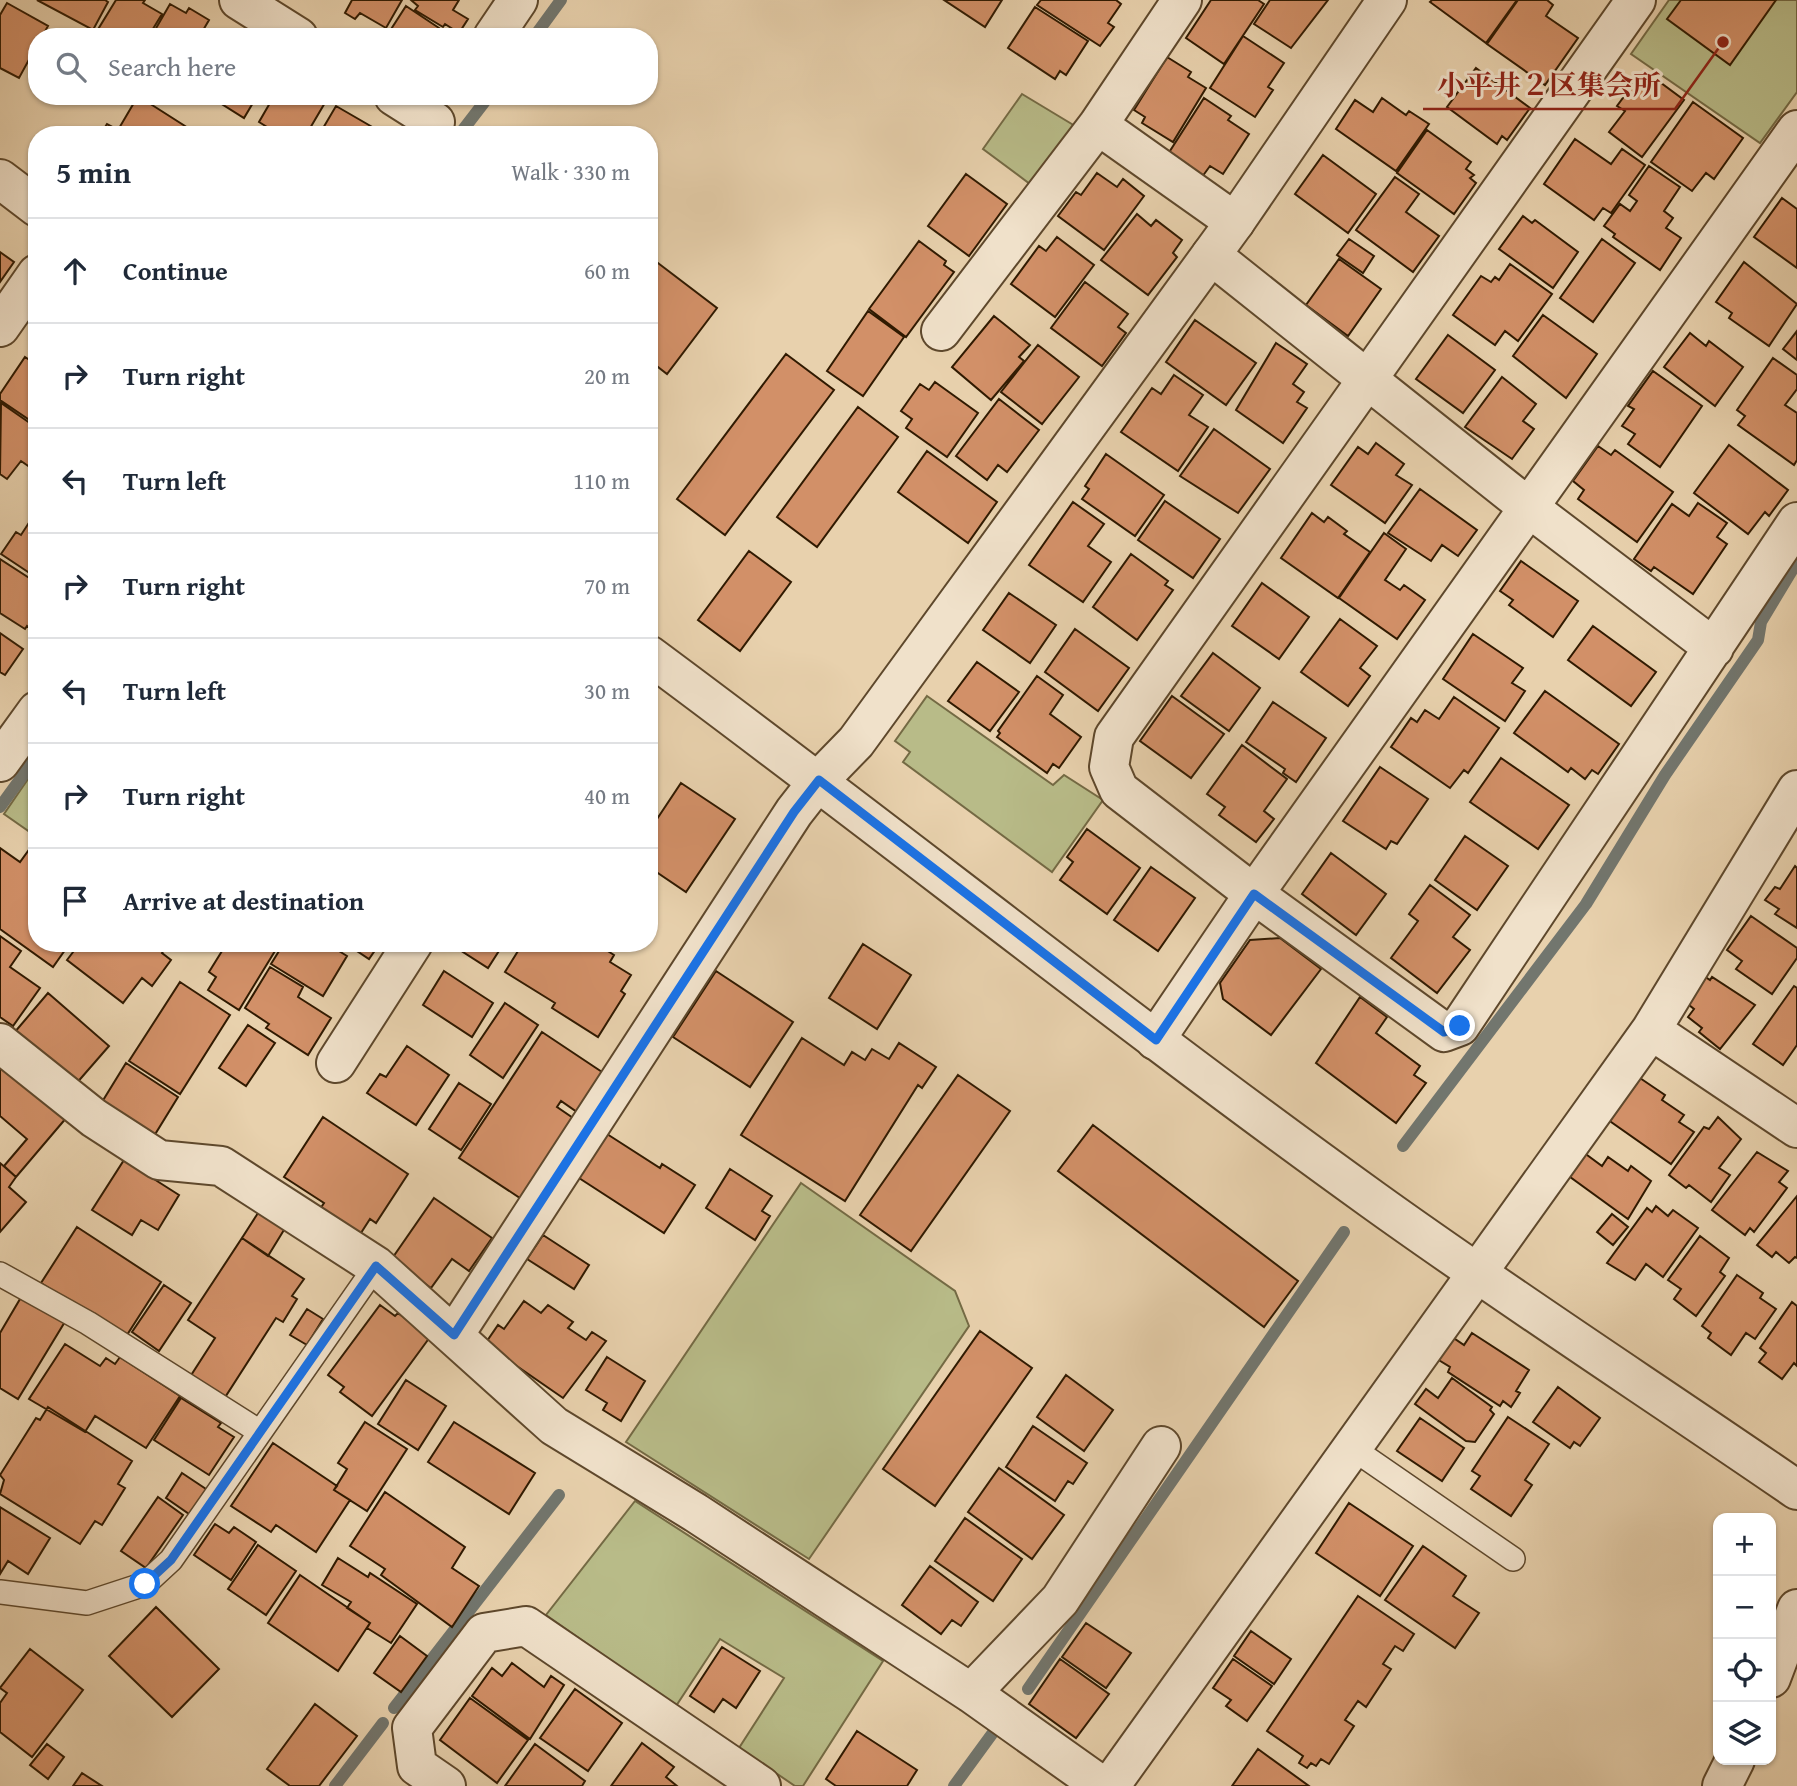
<!DOCTYPE html>
<meta charset="utf-8">
<style>
:root{--surface:#fff;--page:#f6f6f7;--text:#1f2937;--muted:#747a83;--line:#e0e1e3}
body{margin:0;font-family:"Gentium Book Plus","Noto Serif JP",serif;background:var(--page);color:var(--text)}
.controls{position:absolute;right:21px;bottom:21px;display:grid;overflow:hidden;border-radius:14px;box-shadow:0 2px 5px #0004}
.controls button{width:63px;height:63px;display:grid;place-items:center;padding:0;border:0;border-bottom:2px solid var(--line);background:var(--surface);color:var(--text);font:35px sans-serif}
.stop{position:absolute;width:21px;height:21px;margin:-16px;border:5px solid #1a73e8;border-radius:50%;background:#fff}
.stop.end{background:#1a73e8;border-color:#fff;box-shadow:0 2px 7px #0008}
.list{margin:0;padding:0;list-style:none}
h2{display:flex;justify-content:space-between;align-items:center;height:91px;margin:0;padding:0 28px;font-size:30px}
h2 small{font-size:23px;font-weight:400;color:var(--muted)}
.list li{display:grid;grid-template-columns:46px 1fr auto;gap:21px;align-items:center;box-sizing:border-box;height:105px;padding:0 28px;border-top:2px solid var(--line)}
.list b{display:block;font-size:26px;white-space:nowrap}
.list em{font-size:23px;font-style:normal;color:var(--muted)}
.icon{flex:none;width:38px;height:38px;fill:none;stroke:currentColor;stroke-width:2;stroke-linecap:round;stroke-linejoin:round}
.map{position:relative;flex:none;width:1797px;height:1786px;overflow:hidden}
.search{position:absolute;background:var(--surface);box-shadow:0 2px 5px #0004;left:28px;top:28px;width:630px;height:77px;display:flex;align-items:center;gap:18px;box-sizing:border-box;padding:0 24px;border-radius:28px;color:var(--muted);font-size:26px}
.panel{position:absolute;background:var(--surface);box-shadow:0 2px 5px #0004;left:28px;top:126px;width:630px;height:826px;border-radius:28px}
.map>svg:first-child{display:block}
.green{fill:#b8bb88;stroke:#746a44;stroke-width:2}
.lines{fill:none;stroke-linecap:round;stroke-linejoin:round}
.stream{stroke:#72766e;stroke-width:12}
.building{fill:#d29068;stroke:#301a01;stroke-width:2}
.service-casing{stroke:#5e482c;stroke-width:26}
.minor-casing{stroke:#5e482c;stroke-width:42}
.tertiary-casing{stroke:#5e482c;stroke-width:42}
.service{stroke:#f0e1ca;stroke-width:23}
.minor{stroke:#f0e1ca;stroke-width:38}
.tertiary{stroke:#f0e1ca;stroke-width:38}
.route{stroke:#1a73e8;stroke-width:9}
.leader{fill:none;stroke:#8f2418;stroke-width:2.5}
.callout-dot{fill:#8f2418;stroke:#f0e1ca;stroke-width:2.5}
.callout-label{font-size:28px;text-anchor:middle;font-weight:bold;fill:#8f2418;stroke:#f0e1ca;stroke-width:6;stroke-linejoin:round;paint-order:stroke}
</style>
<div class="map">
<svg width="1797" height="1786" viewBox="0 0 1797 1786">
<rect width="100%" height="100%" fill="#e8d1ad"/>
<filter id="stains"><feTurbulence type="fractalNoise" baseFrequency=".00286" numOctaves="4"/><feColorMatrix values="0 0 0 0 .2 0 0 0 0 .09 0 0 0 0 .02 0 0 0 .5 -.17"/></filter>
<radialGradient id="worn" r=".72"><stop offset=".6" stop-color="#630" stop-opacity="0"/><stop offset="1" stop-color="#630" stop-opacity=".3"/></radialGradient>
<path class="green" d="M1669,0h128v92l-37,51 -129,-89z
M1022,94l53,32 -45,58 -47,-35z
M927,696l126,89 11,-10 39,25 -51,72 -149,-110 7,-10 -15,-11z
M37,766v71l-33,-23z
M801,1183l154,108 14,35 -160,233 -183,-117z
M635,1501l248,160 -80,125h-8l-56,-38 45,-70 -64,-39 -44,67 -130,-91z"/>
<g class="lines">
<path class="stream" d="M534,37l27,-37
M459,135l30,-39
M0,807l37,-51
M1403,1146l183,-242 79,-129 93,-135 3,-18 36,-60
M1028,1689l316,-457
M394,1708l165,-213
M335,1786l48,-63
M954,1786l38,-52"/>
</g>
<path class="building" d="M37,0h68l3,2 -15,28z
M116,0h29l-2,3 19,11 -14,23h-41l-10,-6z
M352,0h50l-16,28 -26,-15 -5,6 -10,-6z
M411,0h48l-6,10 15,9 -9,14 -14,-9 -2,3 -28,-17 3,-4z
M944,0h58l-17,27z
M1041,0h75l5,4 -13,19 6,4 -14,19 -63,-41z
M1211,0h47l6,4 -40,60 -38,-26z
M1270,0h58l-37,48 -37,-24z
M1432,0h85l-31,43 -56,-41z
M1518,0h29l6,5 -7,11 32,22 -33,47 -58,-41z
M1681,0h95l-46,65 -63,-46z
M7,3l41,23 -6,11h-5v8l-18,33 -19,-10v-53z
M170,4l16,9 3,-5 20,12 -7,12 9,5h-60z
M406,6l33,22 -5,9h-48z
M1035,7l53,34 -22,34 -6,-4 -5,8 -47,-31z
M1243,36l41,27 -16,24 5,3 -18,27 -45,-29z
M1167,57l24,15 -3,5 18,11 -33,54 -31,-19 3,-6 -11,-7z
M1476,68l54,40 -23,32 -5,-4 -5,8 -50,-37z
M1637,79l14,11 6,-10 27,20 -42,57 -33,-25 16,-21 -8,-5z
M138,96l61,39h-99l7,-11 11,6z
M209,96h48l-13,22z
M274,96h44l8,5 -20,34h-26l-21,-13z
M1204,98l27,18 -3,4 21,14 -26,40 -13,-8 -8,11 -34,-23z
M1382,98l24,17 3,-4 20,13 -33,47 -60,-42 19,-29 18,12z
M1693,102l50,36 -29,41 -8,-6 -14,18 -41,-29z
M336,106l38,22 -2,3 6,4h-59z
M1427,130l44,32 -5,7 8,6 -4,3 6,5 -22,31 -57,-41z
M1575,139l36,25 11,-15 23,16 -34,48 -8,-5 -9,12 -50,-36z
M1323,155l53,39 -28,39 -53,-39z
M1649,166l31,21 -16,24 9,7 -7,10 15,10 -21,32 -47,-33 2,-3 -11,-8 16,-22 10,7 7,-10 -8,-6z
M1097,173l20,14 6,-8 21,17 -40,54 -46,-34 18,-24 5,3z
M966,174l41,30 -38,52 -41,-30z
M1395,177l24,17 -13,18 33,24 -26,36 -57,-42z
M1782,198l15,11v59l-43,-31z
M1137,214l14,12 5,-6 26,20 -9,13 4,4 -29,38 -47,-35z
M1523,216l9,7 3,-3 43,32 -25,36 -54,-39z
M1057,237l37,28 -39,52 -44,-33 28,-38 7,5z
M1349,239l25,17 -11,17 -26,-18z
M1602,239l33,24 -42,59 -33,-24z
M919,241l27,20 -2,4 10,7 -48,65 -37,-28z
M0,252l14,10 -14,20z
M1339,259l42,30 -33,47 -42,-31z
M654,260l63,48 -50,66 -18,-14v-94z
M1744,262l53,42 -28,42 -40,-28 3,-5 -16,-11z
M1510,264l42,30 -34,47 -13,-10 -10,14 -42,-30 28,-39 10,6 4,-5 4,3z
M1085,282l43,32 -10,13 8,6 -24,33 -51,-38z
M868,311l36,26 -41,59 -36,-25z
M1543,315l54,39 -31,44 -53,-42z
M994,316l36,29 -11,12 5,4 -33,39 -39,-33z
M1195,320l61,43 -30,42 -60,-43z
M1797,331v29l-14,-11z
M1690,333l16,13 3,-5 34,26 -28,39 -51,-39z
M1448,335l47,35 -32,43 -47,-34z
M1276,343l31,21 -14,20 11,8 -7,10 10,6 -24,35 -47,-33z
M1038,345l41,32 -37,47 -41,-32z
M786,354l48,36 -109,145 -48,-36z
M25,357l12,8v60l-37,-25v-6z
M1773,358l24,17v14l-12,16 12,8v47l-3,5 -56,-40 7,-9 -8,-6z
M1653,371l49,35 -42,61 -32,-23 7,-10 -13,-8 12,-17 -6,-3z
M1174,375l29,20 -14,20 19,12 -30,44 -57,-39 31,-44 9,6z
M1502,377l34,27 -13,17 11,8 -22,30 -47,-32z
M935,382l43,31 -31,44 -41,-29 6,-9 -11,-8 19,-27 9,6z
M999,399l40,31 -32,42 -9,-7 -11,15 -31,-24z
M1,403l36,25v44l-16,-11 -14,18 -7,-5z
M858,407l40,30 -81,110 -40,-30z
M1214,429l56,40 -32,44 -58,-37z
M1376,443l28,21 -8,11 16,10 -27,38 -54,-38 27,-38 10,7z
M1729,445l59,45 -19,26 -4,-4 -17,22 -54,-41z
M1598,446l13,9 4,-5 58,42 -36,50 -59,-43 6,-9 -11,-9z
M927,451l70,51 -29,41 -70,-51z
M1106,454l58,41 -29,41 -53,-37 7,-10 -4,-3z
M1420,489l57,41 -19,26 -16,-11 -11,16 -43,-28z
M1165,501l55,38 -27,39 -55,-38z
M1073,502l31,22 -16,22 23,16 -28,40 -54,-37z
M1698,503l29,20 -10,14 10,7 -34,50 -39,-27 -3,4 -17,-12 38,-55 17,12z
M1312,513l12,9 4,-5 19,14 -3,3 26,18 -32,46 -57,-40z
M32,518l5,3v57l-36,-24 15,-22 5,3z
M1384,533l22,16 -21,31 15,10 4,-5 21,15 -28,39 -58,-41z
M749,551l42,31 -51,69 -42,-31z
M1131,554l37,27 -3,4 8,5 -36,50 -44,-33z
M0,559l37,24v39l-5,8 -5,-4 -2,3 -25,-16z
M1521,561l57,40 -25,36 -44,-32 4,-5 -13,-9z
M1262,583l47,34 -30,42 -47,-33z
M1009,593l47,32 -26,38 -47,-33z
M1340,619l37,27 -17,22 10,8 -22,30 -47,-34z
M1593,626l63,46 -25,34 -63,-46z
M1075,629l54,39 -31,43 -53,-39z
M0,633l23,16 -18,26 -5,-3z
M1473,634l50,34 -11,15 13,8 -20,30 -62,-42z
M1213,653l47,35 -31,43 -48,-35z
M977,662l42,30 -29,39 -42,-30z
M1037,676l26,19 -13,19 31,23 -22,31 -6,-4 -6,9 -50,-36 3,-4 -2,-2z
M1545,691l74,53 -21,30 -6,-4 -7,9 -14,-11 -3,4 -54,-39z
M1172,696l52,38 -33,44 -51,-37z
M1454,697l45,31 -31,45 -4,-3 -14,18 -59,-41 20,-29 6,4 8,-12 14,9z
M1273,702l53,36 -30,44 -13,-9 2,-4 -39,-27z
M1242,745l45,34 -23,32 10,8 -18,23 -37,-27 6,-8 -18,-13z
M1501,758l68,47 -31,44 -68,-47z
M1380,767l48,32 -31,45 -6,-3 -5,8 -43,-28z
M681,783l54,36 -49,73 -37,-25v-36z
M1087,829l53,39 -33,46 -47,-34 13,-18 -6,-5z
M1465,836l43,30 -31,44 -42,-30z
M36,840l1,103h33l-17,24 -53,-38v-81l20,14z
M1331,853l55,41 -30,41 -54,-41z
M1795,866l2,2v60l-22,-14 4,-5 -14,-9 10,-13 5,2z
M1151,867l44,31 -37,53 -44,-31z
M1430,885l40,30 -17,22 17,13 -33,43 -46,-35 27,-37 -9,-7z
M1751,916l46,32v10l-25,36 -36,-25 6,-8 -15,-11z
M0,936l21,15 -11,16 30,21 -27,38 -13,-9z
M1280,938l41,31 -50,66 -48,-36 -3,-16 30,-43z
M80,943h89l-7,10 9,7 -19,26 -10,-8 -19,25 -56,-43z
M227,943h35l13,8 -36,59 -31,-20 8,-13 -7,-5z
M284,943h42l21,13 -24,40 -52,-32z
M345,943h35l-11,16z
M449,943h55l-16,25z
M523,943h72l19,12 -4,7 21,13 -10,16 4,3 -27,43 -46,-29 3,-5 -50,-31z
M863,944l48,31 -34,54 -48,-31z
M270,967l33,20 -5,10 33,21 -23,37 -42,-27 3,-4 -24,-16z
M444,971l49,32 -21,34 -49,-32z
M716,971l77,51 -43,65 -77,-50z
M1704,976l6,4 2,-3 43,28 -35,44 -21,-17 3,-4 -14,-11 6,-8 -10,-8z
M180,982l50,33 -50,79 -51,-33z
M1794,986l3,2v57l-14,20 -30,-21z
M48,993l61,53 -34,39 -61,-52z
M1360,997l27,20 -11,16 44,33 -6,9 12,8 -30,40 -80,-60z
M505,1003l33,22 -35,53 -33,-23z
M248,1025l27,18 -29,43 -27,-18z
M542,1032l60,40 -25,40 -16,-11 -4,6 19,13 -53,80 -64,-42z
M802,1038l42,27 8,-13 13,8 7,-11 17,10 10,-16 37,24 -14,21 -4,-3 -73,116 -104,-66z
M407,1046l42,29 -33,50 -49,-32 13,-19 6,3z
M0,1059l67,58 -51,60 -12,-11 23,-27 -27,-23z
M126,1063l52,34 -24,39 -52,-34z
M1634,1074l31,21 -3,5 22,15 -5,7 15,10 -23,32 -67,-47z
M958,1075l52,36 -99,140 -51,-36z
M459,1083l32,21 -30,46 -32,-21z
M323,1117l85,57 -32,49 -6,-4 -11,17 -43,-21 8,-12 -40,-26z
M1718,1117l23,22 -22,29 11,7 -19,27 -22,-17 -3,3 -17,-13 35,-48 5,2z
M1093,1125l205,156 -34,46 -206,-156z
M607,1134l53,34 2,-4 33,21 -31,48 -85,-55z
M1583,1152l19,14 6,-9 20,14 3,-5 20,15 -23,38 -62,-45z
M1757,1152l31,19 -9,11 8,6 -33,44 -4,-4 -5,7 -33,-25z
M124,1160l55,35 -21,35 -17,-10 -9,15 -40,-25z
M0,1163l16,14 -7,10 17,15 -26,30z
M730,1169l42,27 -10,15 8,5 -15,24 -49,-32z
M1797,1196v62l-2,-1 -6,6 -13,-11 -4,5 -15,-12z
M434,1198l58,40 -23,33 -17,-12 -21,29 -40,-28z
M1656,1206l12,10 5,-6 25,18 -35,49 -17,-13 -11,16 -28,-17 40,-55 5,4z
M258,1213l29,12 -19,31 -26,-18z
M1612,1214l16,13 -15,18 -16,-13z
M77,1227l84,55 -36,56 -84,-55z
M543,1235l46,30 -15,24 -47,-30z
M1700,1236l29,22 -9,14 5,4 -29,40 -22,-17 7,-10 -13,-9z
M242,1238l62,41 -12,17 5,3 -14,23 -7,-4 -54,84 -34,-22 27,-42 -27,-18z
M1737,1275l26,18 -3,5 16,11 -21,30 -9,-6 -15,22 -23,-17 3,-5 -9,-7z
M164,1285l27,18 -32,48 -27,-19z
M23,1294l43,26 -48,79 -18,-11v-55z
M524,1301l17,12 7,-8 25,17 -5,6 18,12 6,-8 14,9 -43,57 -78,-54 13,-19 6,4z
M1792,1302l5,4v60l-3,-3 -12,16 -23,-17 7,-9 -6,-5z
M380,1305l15,11 3,-3 32,24 -58,79 -32,-24 4,-5 -16,-12z
M307,1309l16,10 -16,26 -17,-10z
M980,1331l52,37 -97,138 -52,-37z
M1472,1333l57,37 -13,21 4,2 -9,14 -8,-6 -3,5 -52,-34 2,-5 -13,-8 15,-22 12,8z
M65,1344l35,22 6,-8 9,6 5,-7 60,39 -34,52 -51,-32 -10,16 -56,-33z
M607,1357l38,24 -24,40 -18,-11 4,-7 -21,-13z
M1066,1375l47,35 -29,41 -47,-34z
M1452,1378l40,29 -2,3 4,4 -19,28 -9,-1 -51,-37 11,-15 12,9z
M406,1380l40,26 -28,44 -40,-26z
M1558,1387l42,31 -20,28 -6,-4 -4,6 -37,-26z
M181,1398l40,25 -3,4 16,10 -25,38 -55,-35z
M48,1407l84,54 -14,23 7,4 -23,37 -7,-4 -15,23 -80,-50 4,-14 -4,-5 36,-57 4,2z
M1508,1417l41,27 -24,36 7,5 -21,31 -40,-27 9,-13 -8,-5z
M1420,1418l44,30 -22,33 -45,-30z
M365,1422l42,27 -40,62 -33,-21 13,-21 -9,-6z
M454,1422l81,51 -26,41 -81,-52z
M1033,1426l54,37 -14,21 -5,-3 -13,20 -49,-34z
M273,1443l64,43 -3,4 16,10 -34,52 -40,-27 -5,7 -40,-26z
M999,1468l65,47 -32,44 -64,-47z
M182,1473l27,18 -17,25 -26,-18z
M385,1492l80,55 -13,21 27,18 -27,41 -71,-52 4,-6 -35,-23z
M158,1497l25,18 -37,53 -25,-17z
M1349,1503l64,43 -33,50 -64,-43z
M0,1507l50,31 -22,36 -20,-13 -8,13z
M965,1518l57,41 -29,42 -58,-40z
M215,1524l14,9 5,-6 22,15 -25,38 -37,-25z
M258,1545l38,26 -30,44 -38,-26z
M1423,1546l43,30 -13,20 26,17 -24,35 -70,-48z
M338,1558l30,19 2,-4 47,31 -26,39 -24,-15 3,-5 -23,-15 4,-6 -29,-17z
M930,1566l48,36 -17,24 -9,-6 -11,14 -39,-29z
M300,1575l70,48 -32,48 -70,-48z
M1358,1596l56,38 -11,17 -8,-5 -12,18 8,5 -25,38 -8,-6 -13,19 9,6 -25,38 -8,-5 -5,7 -5,-3 -4,5 -8,-5 4,-7 -36,-25z
M156,1607l63,62 -47,48 -63,-61z
M1086,1623l45,30 -25,35 -44,-31z
M1251,1631l40,28 -17,25 -40,-28z
M400,1636l27,20 -26,36 -27,-19z
M722,1647l38,24 -24,37 -13,-9 -9,13 -24,-16z
M30,1649l53,41 -51,67 -32,-25v-29l7,-10 -7,-5z
M1060,1659l49,35 -33,44 -47,-34z
M1233,1659l39,27 -25,35 -21,-15 5,-6 -18,-12z
M512,1663l32,24 7,-11 13,9 -34,54 -58,-43 20,-28 10,8z
M575,1689l47,34 -34,48 -48,-33z
M470,1698l58,42 -31,43 -57,-43z
M315,1704l42,32 -38,50h-29l-23,-17z
M857,1731l60,39 -10,16h-71l-10,-7z
M642,1743l32,24 -8,10 11,9h-66z
M47,1744l17,13 -16,22 -18,-14z
M535,1744l50,37 -3,5h-77z
M1258,1749l51,37h-77z
M82,1773l20,13h-29z"/>
<g class="lines">
<g class="service-casing">
<path id="service" d="M0,1274l88,49 172,109
M1352,1448l161,111
M0,1592l87,11 58,-19 26,-24 205,-294"/>
</g>
<g class="minor-casing">
<path id="minor" d="M239,0l59,37
M1636,0l-522,737 -5,30 10,23 135,104 190,138 16,-6 337,-504
M493,37l25,-37
M394,96l41,26 -9,13
M1098,125l137,97
M1211,255l317,252 186,141
M0,327l37,-53
M941,331l157,-206 84,-125
M0,762l37,-51
M1651,1030l146,98
M1155,1040l99,-146 543,-764
M0,1043l94,75 65,42 62,6 155,100 178,160 142,87 275,180 131,93
M336,1063l77,-120
M454,1335l340,-523 25,-32
M1771,1678l26,-69
M971,1693l89,-93 101,-154
M446,1786l-29,-20 -5,-38 72,-95 42,-7 235,160
M1110,1786l541,-756 146,-240
M1722,1786l13,-26"/>
</g>
<g class="tertiary-casing">
<path id="tertiary" d="M0,179l37,28
M649,655c243,180 479,369 724,545 139,100 283,193 424,290
M819,780l37,-38 379,-520 152,-222"/>
</g>
<use href="#service" class="service"/>
<use href="#minor" class="minor"/>
<use href="#tertiary" class="tertiary"/>
</g>
<g class="lines">
<path class="route" d="M145,1584l26,-24 205,-294 78,69 340,-523 25,-32 337,260 98,-146 190,138 16,-6"/>
</g>
<path class="leader" d="M1723 42L1675 109H1423"/>
<circle class="callout-dot" cx="1723" cy="42" r="7"/>
<g class="callout-label">
<text x="1549" y="95">小平井２区集会所</text>
</g>
<rect width="100%" height="100%" filter="url(#stains)"/>
<rect width="100%" height="100%" fill="url(#worn)"/>
</svg>
<div class="controls">
<button>+</button>
<button>−</button>
<button><svg class="icon" aria-label="locate" viewBox="0 0 24 24"><circle cx="12" cy="12" r="6"/><path d="M12 2v4M12 18v4M2 12h4M18 12h4"/></svg></button>
<button><svg class="icon" aria-label="layers" viewBox="0 0 24 24"><path d="M12 4l9 5-9 5-9-5zM3 14l9 5 9-5"/></svg></button>
</div>
<div class="stop" style="left:145px;top:1584px"></div>
<div class="stop end" style="left:1460px;top:1026px"></div>
<div class="search"><svg class="icon" aria-label="search" viewBox="0 0 24 24"><circle cx="10" cy="10" r="6"/><path d="M15 15l6 6"/></svg>Search here</div>
<section class="panel">
<h2>5 min<small>Walk · 330 m</small></h2>
<ul class="list">
<li><svg class="icon" aria-label="ahead" viewBox="0 0 24 24"><path d="M12 20V5M6 11l6-6 6 6"/></svg><div><b>Continue</b></div><em>60 m</em></li>
<li><svg class="icon" aria-label="right" viewBox="0 0 24 24"><path d="M7 20v-9h11M14 6l5 5-5 5"/></svg><div><b>Turn right</b></div><em>20 m</em></li>
<li><svg class="icon" aria-label="left" viewBox="0 0 24 24"><path d="M17 20v-9H6M10 6l-5 5 5 5"/></svg><div><b>Turn left</b></div><em>110 m</em></li>
<li><svg class="icon" aria-label="right" viewBox="0 0 24 24"><path d="M7 20v-9h11M14 6l5 5-5 5"/></svg><div><b>Turn right</b></div><em>70 m</em></li>
<li><svg class="icon" aria-label="left" viewBox="0 0 24 24"><path d="M17 20v-9H6M10 6l-5 5 5 5"/></svg><div><b>Turn left</b></div><em>30 m</em></li>
<li><svg class="icon" aria-label="right" viewBox="0 0 24 24"><path d="M7 20v-9h11M14 6l5 5-5 5"/></svg><div><b>Turn right</b></div><em>40 m</em></li>
<li><svg class="icon" aria-label="arrive" viewBox="0 0 24 24"><path d="M6 21V4h12l-3 4 3 4H6"/></svg><div><b>Arrive at destination</b></div></li>
</ul>
</section>
</div>
